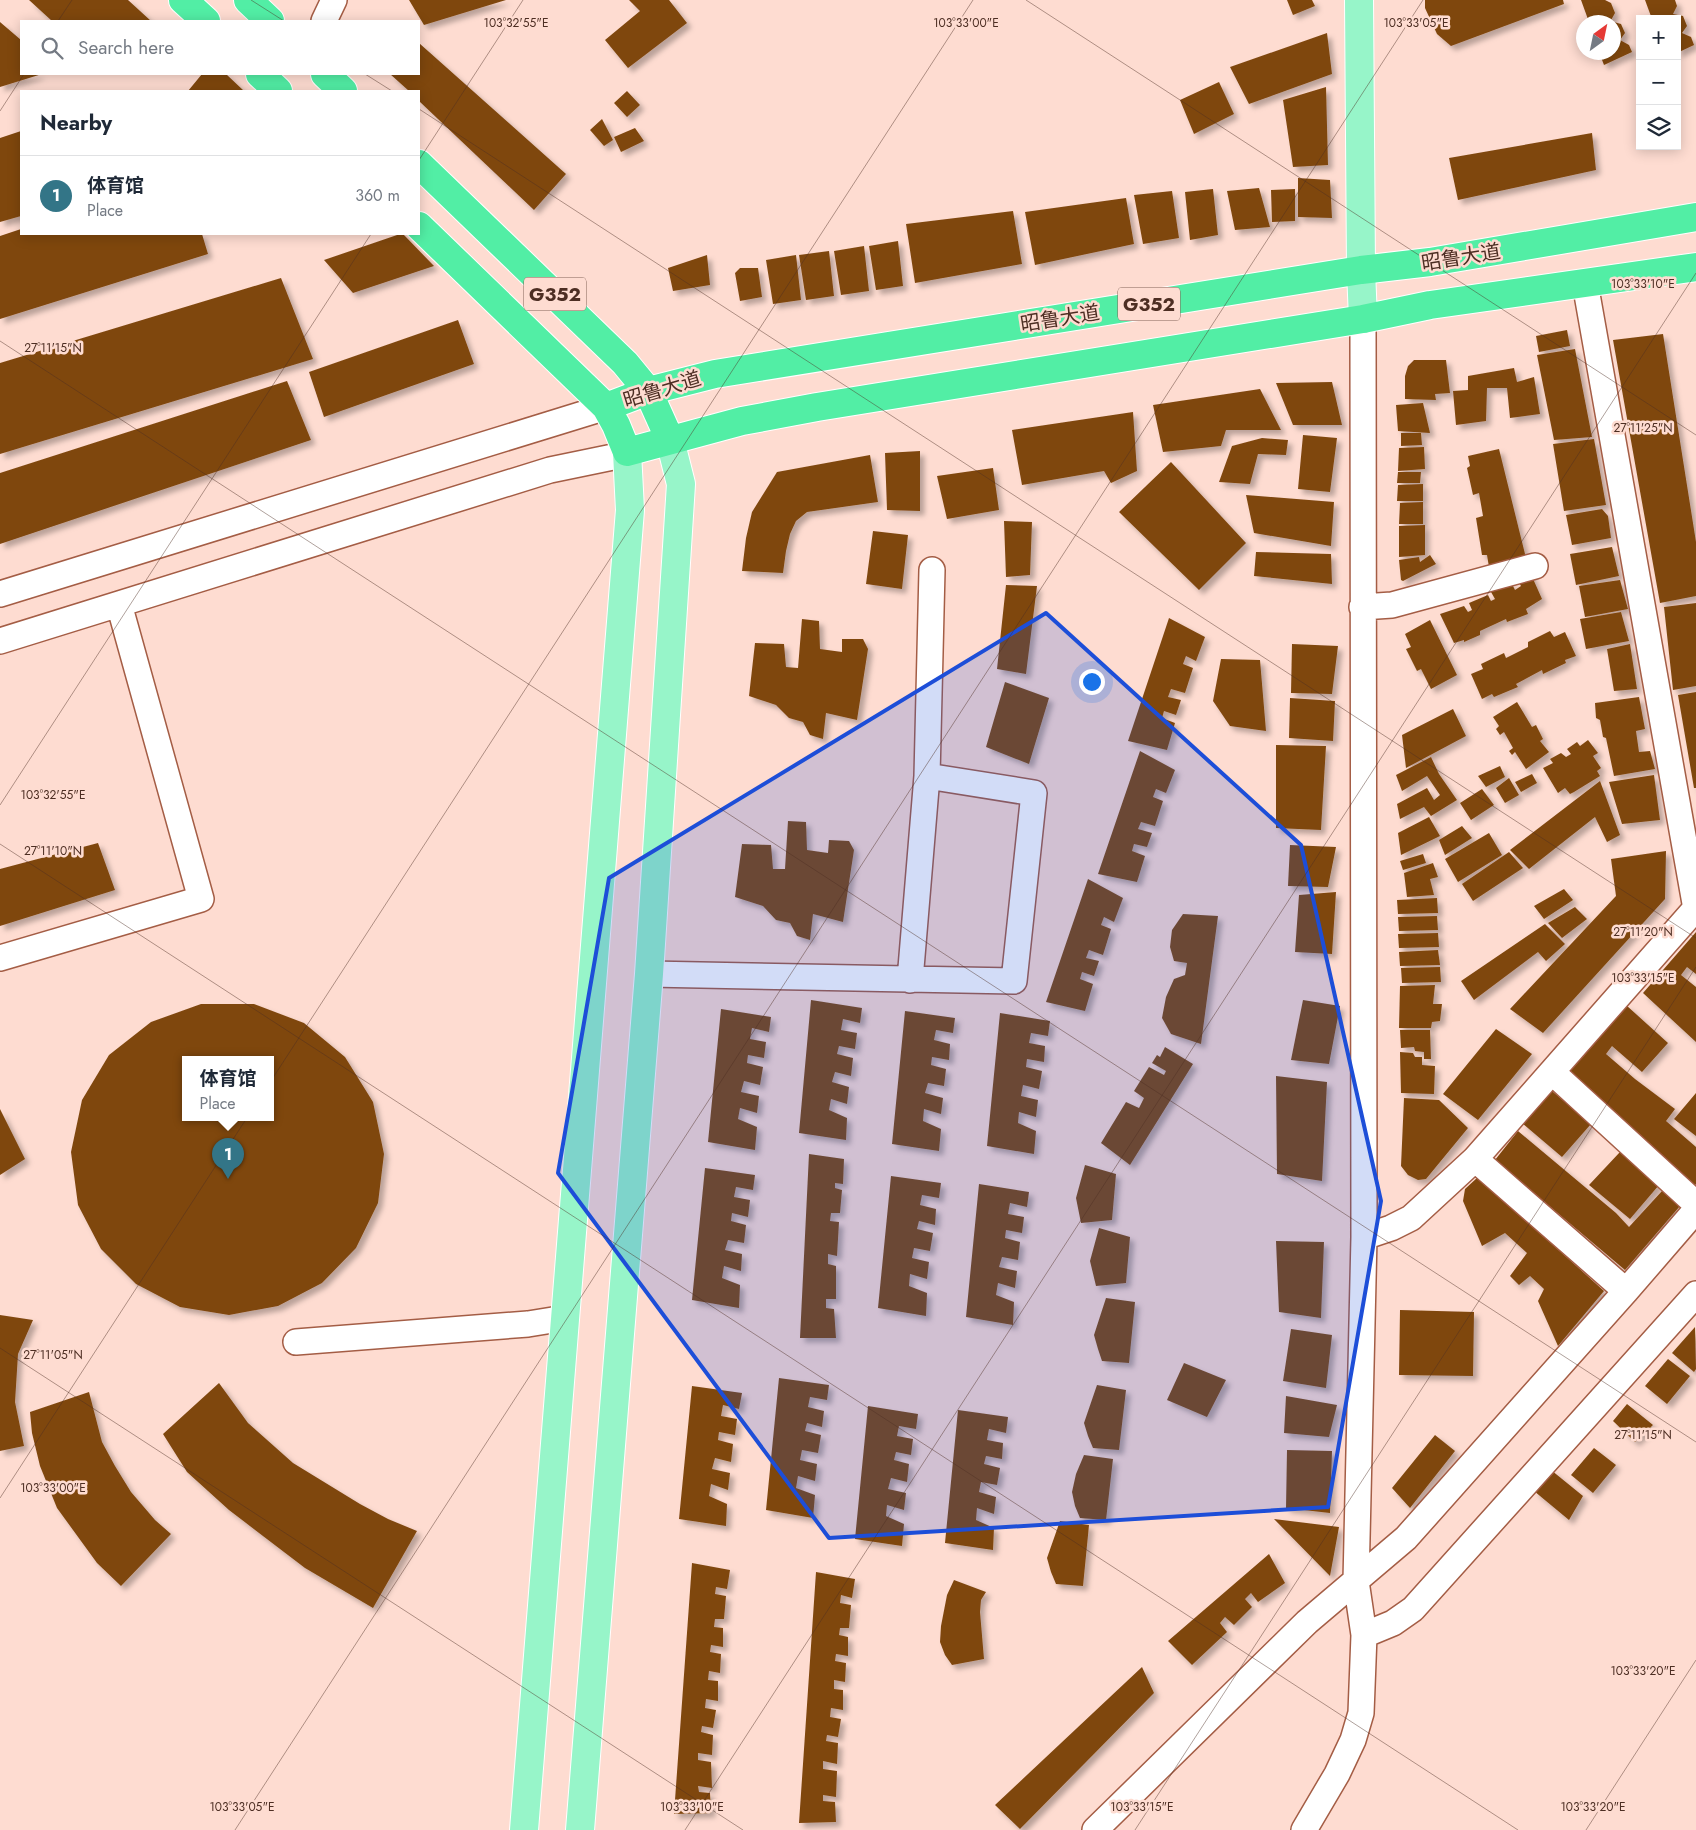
<!DOCTYPE html>
<meta charset="utf-8">
<style>
:root{--surface:#fff;--page:#f2f2f3;--text:#1f2937;--muted:#747a83;--line:#e0e1e3;--accent:#337587}
body{margin:0;font-family:Jost,"Noto Sans SC",sans-serif;background:var(--page);color:var(--text)}
.controls{position:absolute;right:15px;top:15px;display:grid;overflow:hidden;border-radius:0px;box-shadow:0 2px 12px #0003}
.controls button{width:45px;height:45px;display:grid;place-items:center;padding:0;border:0;border-bottom:1px solid var(--line);background:var(--surface);color:var(--text);font:25px sans-serif}
.compass{position:absolute;left:1576px;top:15px;width:45px;height:45px;border-radius:50%;background:var(--surface);box-shadow:0 2px 12px #0003;rotate:33deg}
.you{position:absolute;left:1091px;top:681px;width:18px;height:18px;margin:-12px;border:4px solid #fff;border-radius:50%;background:#1a73e8;box-shadow:0 0 0 8px #1a73e833}
.badge{display:grid;place-items:center;width:32px;height:32px;border-radius:50%;background:var(--accent);color:#fff;font-size:16px;font-weight:700}
.pin{position:absolute;translate:-50% -41px;filter:drop-shadow(0 1px 2px #0008)}
.pin::after{content:'';position:absolute;top:26px;width:18px;height:15px;background:inherit;clip-path:polygon(0 0,100% 0,50% 100%)}
.popup{position:absolute;left:182px;top:1056px;width:92px;height:65px;box-sizing:border-box;display:grid;place-content:center;border-radius:0px;background:var(--surface);filter:drop-shadow(0 1px 4px #0005);font-size:16px;white-space:nowrap;color:var(--muted)}
.popup b{font-size:19px;color:var(--text)}
.popup::after{content:'';position:absolute;left:50%;top:100%;margin-left:-10px;border:10px solid transparent;border-top-color:var(--surface)}
.list{margin:0;padding:0;list-style:none}
h2{display:flex;justify-content:space-between;align-items:center;height:65px;margin:0;padding:0 20px;font-size:21px}
h2 small{font-size:16px;font-weight:400;color:var(--muted)}
.list li{display:grid;grid-template-columns:32px 1fr auto;gap:15px;align-items:center;box-sizing:border-box;height:80px;padding:0 20px;border-top:1px solid var(--line)}
.list b{display:block;font-size:19px;white-space:nowrap}
.list p{margin:0;font-size:16px;white-space:nowrap;color:var(--muted)}
.list em{font-size:16px;font-style:normal;color:var(--muted)}
.icon{flex:none;width:28px;height:28px;fill:none;stroke:currentColor;stroke-width:2;stroke-linecap:round;stroke-linejoin:round}
.map{position:relative;flex:none;width:1696px;height:1830px;overflow:hidden}
.search{position:absolute;background:var(--surface);box-shadow:0 2px 12px #0003;left:20px;top:20px;width:400px;height:55px;display:flex;align-items:center;gap:12px;box-sizing:border-box;padding:0 18px;border-radius:0px;color:var(--muted);font-size:19px}
.panel{position:absolute;background:var(--surface);box-shadow:0 2px 12px #0003;left:20px;top:90px;width:400px;height:145px;border-radius:0px}
.map>svg:first-child{display:block}
.building{fill:#7f4710;fill-rule:evenodd;filter:url(#shadow)}
.lines{fill:none;stroke-linecap:round;stroke-linejoin:round}
.minor-casing{stroke:#a45d45;stroke-width:28}
.major-casing{stroke:#fff;stroke-width:30}
.highway-casing{stroke:#fff;stroke-width:30}
.minor{stroke:#fff;stroke-width:25}
.major{stroke:#97f5c9;stroke-width:28}
.highway{stroke:#52eea5;stroke-width:28}
.marked{fill:#1d4ed8;fill-opacity:0.2;stroke:#1d4ed8;stroke-width:4;stroke-linejoin:round}
.ticks{fill:none;stroke:#4d2e23;stroke-width:1;stroke-opacity:0.45}
.labels{text-anchor:middle;stroke-width:5;stroke-linejoin:round;paint-order:stroke}
.shield{fill:#fedcd1;stroke:#826257;stroke-width:1}
.shield-label{font-size:19px;font-weight:bold;fill:#4d2e23}
.street-label{font-size:20px;fill:#4d2e23;stroke:#fedcd1}
.ticks-label{font-size:12px;text-anchor:middle;fill:#4d2e23;stroke:#fedcd1;stroke-width:5;stroke-linejoin:round;paint-order:stroke}
</style>
<div class="map">
<svg width="1696" height="1830" viewBox="0 0 1696 1830">
<defs>
<filter id="shadow"><feDropShadow dx="4.5" dy="4.5" stdDeviation="2.5" flood-color="#0004"/></filter>
</defs>
<rect width="100%" height="100%" fill="#fedcd1"/>
<path class="building" d="M29,0h99l23,21h-99z
M409,0h97l-82,25z
M629,0h40l18,23 -59,45 -23,-28 35,-29z
M1287,0h25l3,6 -22,9z
M1425,0h138l1,4 -113,42 -14,-12 -12,-26z
M1581,0h24l6,3 4,10 -5,9h-21z
M1645,0h30l2,6 -4,8 10,2 4,10 -5,7 9,4 3,8 -17,8v-34h-25z
M0,22l21,18v34h21l-42,13z
M1614,22l7,2 4,9 -5,7 9,5 3,7 -28,13 -5,-13h15z
M1327,33l5,41 -83,30 -19,-37z
M419,43l147,131 -32,36 -115,-109v-10h-10l-19,-17h29z
M202,74h24l18,17h-56z
M1219,82l15,32 -40,20 -14,-34z
M1326,87l2,78 -35,2 -10,-67z
M627,91l13,14 -13,12 -13,-14z
M602,119l11,21 -9,6 -14,-16z
M635,128l9,13 -23,11 -7,-15z
M21,131v85l-21,6v-84z
M1592,133l4,37 -138,30 -9,-42z
M1298,178l32,2 2,38 -34,-1z
M1259,188l11,39 -35,3 -8,-39z
M1213,189l5,46 -28,5 -5,-48z
M1295,189v32l-23,1 -1,-32z
M1172,191l7,47 -36,6 -9,-49z
M1126,198l8,46 -99,21 -10,-53z
M1013,211l9,53 -107,19 -9,-59z
M21,229v5h181l6,20 -208,65v-83z
M400,234h3l31,32 -81,27 -29,-33z
M898,241l5,45 -27,4 -7,-44z
M864,246l5,45 -28,4 -7,-44z
M829,251l5,45 -28,4 -7,-45z
M707,255l3,30 -37,6 -5,-23z
M796,255l5,45 -28,4 -7,-44z
M740,268h18l4,29 -22,4 -5,-28z
M281,278l32,81 -313,95v-91z
M458,320l16,44 -150,53 -15,-45z
M1567,330l3,16 -31,6 -3,-16z
M1663,334l33,208v54l-36,7 -47,-263z
M1575,349l17,88 -38,3 -17,-85z
M1414,360h32l4,33 -15,1 1,6 -31,-1v-23l3,-10z
M1514,368l3,14 17,-5 6,37 -30,4 -3,-30h-20l-1,33 -30,4 -3,-34 15,-1v-14z
M287,381l24,59 -311,104v-71z
M1332,382l10,43h-49l-17,-42z
M1260,389l21,41h-55l-5,16 -58,6 -10,-47z
M1423,403l7,30 -32,-2 -2,-26z
M1133,412l4,59 -26,12 -7,-12 -82,14 -10,-55z
M1401,433h20l1,12 -21,1z
M1303,435l34,3 -7,54 -32,-3z
M1262,438l26,2 -2,15 -28,-1 -8,30 -31,-2 13,-36z
M1594,439l12,66 -42,6 -11,-67z
M1424,447l1,22 -27,2 1,-23z
M1499,449l27,109 -37,9 -2,-12h-5l-6,-37 7,-2 -4,-23 -6,2 -6,-27 3,-2 -2,-10z
M920,451v60l-33,-1 -2,-57z
M870,455l8,47 -71,10 -11,9 -6,13 -4,17 -3,22 -41,-2 4,-33 6,-26 25,-40z
M1171,462l75,81 -47,47 -80,-78z
M993,468l6,42 -52,9 -10,-43z
M1398,472h23l-1,11h-23z
M1423,484v17h-26l1,-16z
M1246,495l88,7 -3,44 -77,-13z
M1423,502v22h-24l1,-21z
M1602,509l6,7 3,22 -39,7 -6,-30z
M1004,521l28,1 -2,53 -24,2z
M1425,525v30l-26,2v-31z
M873,531l35,4 -6,54 -36,-5z
M1612,547l7,29 -43,9 -6,-31z
M1256,552l75,2 1,30 -78,-8z
M1430,555l6,9 -33,17 -2,-1 -2,-20 20,-3 1,5z
M1530,572l12,27 -16,10 2,5 -21,8 -1,-3 -26,12v4l-16,7v-2l-10,3 -14,-29 24,-8 4,6 4,-2 -3,-7 19,-8 3,6 4,-2 -4,-7 20,-10 4,8 6,-4 -4,-7z
M1620,580l8,29 -43,8 -6,-31z
M1006,585l31,1 -11,88 -29,-5z
M1696,603v83l-23,4 -9,-83z
M1621,612l8,29 -43,8 -6,-30z
M1169,618l36,19 -9,24 -10,-5 -3,8 10,4 -8,25 -14,-4 -3,8 13,3 -5,15 -12,-4 -2,7 13,5 -8,27 -39,-9z
M802,619l17,2 1,28 22,3v-13h21l5,10 -11,71 -31,-7 -3,26 -13,-4 -7,-13 -14,-4 -13,-13 -27,-9 6,-53 29,1 2,23 12,1z
M1430,620l27,55 -26,14 -10,-20 -4,2 -11,-22 5,-2 -6,-13z
M1550,631l4,6 11,-5 11,24 -11,4 1,3 -23,11 -1,-4 -26,14 2,3 -24,10 -2,-3 -10,5 -11,-25 12,-5 -2,-5 23,-11 2,5 22,-11v-5z
M1292,644l46,2 -6,48 -41,-1z
M1630,644l7,45 -23,2 -7,-42z
M1221,659l39,1 6,71 -36,-5 -17,-25z
M1005,682l44,16 -20,66 -43,-17z
M1696,692v96h-2l-16,-93z
M1639,697l6,32 -9,2 3,21 11,-1 5,18 -41,7 -8,-38 -3,-1 -3,-17 -4,-2 -1,-15z
M1290,698l45,3 -2,40 -44,-3z
M1517,702l15,25 4,-2 7,14 -3,2 9,11 -23,17 -11,-17 -3,3 -3,-4 4,-3 -9,-16 -4,3 -4,-6 3,-3 -6,-9z
M1453,709l13,27 -60,32 -4,-33z
M1588,740l10,13 -5,3 8,12 -4,3 3,5 -26,16 -4,2 -5,-6 -7,5 -15,-25 10,-5 -3,-4 11,-6 5,4 5,-3 -4,-5 10,-7 3,4z
M1276,745l50,1 -5,84 -45,-2z
M1140,751l35,19 -9,23 -10,-4 -3,8 10,4 -8,25 -14,-4 -3,7 14,4 -5,14 -13,-3 -2,7 13,5 -8,26 -39,-8z
M1431,757l8,17 18,26 -26,16 -7,-9 -24,12 -3,-15 30,-16 7,12 6,-5 -13,-19 -25,15 -6,-16z
M1500,766l5,11 -19,10 -8,-11z
M1532,774l5,9 -16,9 -6,-10z
M1654,775l6,45 -38,4 -13,-42z
M1509,778l10,17 -14,8 -9,-15z
M1600,781l20,54 -13,7 -12,-25 -66,52 -19,-19z
M1482,789l12,16 -23,15 -11,-17z
M1429,817l11,19 -39,19 -3,-22z
M788,821l18,1 1,28 21,3 1,-13 20,1 5,9 -11,72 -30,-8 -3,26 -13,-4 -7,-13 -14,-3 -13,-14 -28,-9 7,-53 29,1 2,24h12z
M1462,826l10,12 -27,17 -6,-15z
M1489,833l13,22 -44,27 -13,-23z
M98,843l17,47 -115,36v-57z
M1290,845l46,2 -8,40 -40,-1z
M1666,851l-1,48 -122,134 -33,-24 106,-113 -5,-37z
M1509,852l14,16 -50,33 -11,-17z
M1423,854l3,9 -23,7 -3,-9z
M1433,863l5,14 -8,2 4,16 -27,2 -3,-24z
M1088,879l35,19 -9,24 -10,-5 -3,8 10,4 -8,26 -14,-5 -3,8 13,3 -5,15 -12,-4 -2,7 13,5 -8,27 -39,-9z
M1564,889l9,11 -29,19 -10,-13z
M1336,892l-4,62 -37,-2 4,-57z
M1437,898l1,15 -40,1 -1,-14z
M1575,907l12,12 -25,19 -14,-15z
M1183,914l35,2 -17,128 -30,-10 -9,-16 4,-21 8,-18 11,-4 2,-12 -13,-2 -4,-14 2,-17z
M1437,916l1,14 -39,1 -1,-14z
M1545,924l20,20 -19,17 -8,-9 -64,48 -13,-19z
M1696,932v42l-9,-7 -6,8 15,12v55l-53,-49z
M1438,933l1,14 -40,1 -1,-14z
M1438,950l2,15 -40,1 -1,-14z
M1440,967l1,15 -39,1 -1,-15z
M1435,985l-2,19h9l-2,17 -8,1 -1,6h-32l1,-42z
M811,1000l51,8 -2,15 -17,-4 -2,11 16,3 -2,16 -16,-3 -2,8 16,4 -2,18 -16,-4 -3,10 17,5 -2,17 -16,-5 -2,11 18,8 -1,22 -47,-7z
M1303,1000l37,6 -11,58 -38,-4z
M201,1004h53l50,19 41,34 28,45 11,52 -6,49 -22,45 -34,35 -44,23 -49,9 -49,-8 -44,-23 -35,-35 -23,-44 -7,-53 11,-52 27,-45 42,-33zM186,1060h84v58h-84z
M1626,1005l42,38 -26,29 -30,-26 -6,8 29,25 40,30 -9,12 30,26v37l-3,3 -125,-115z
M721,1009l50,8 -2,15 -17,-4 -2,11 16,3 -2,16 -16,-3 -1,8 16,4 -3,18 -16,-4 -3,11 18,4 -2,17 -17,-5 -2,11 19,8 -2,23 -47,-8z
M905,1011l50,7 -2,15 -17,-3 -2,10 16,4 -1,16 -17,-3 -1,8 15,4 -2,17 -16,-3 -3,10 18,5 -2,16 -17,-5 -1,12 18,8 -2,22 -47,-7z
M1000,1013l50,8 -2,15 -17,-3 -2,10 16,3 -1,16 -17,-3 -1,8 16,4 -3,18 -16,-4 -2,11 17,4 -2,17 -17,-5 -1,11 18,8 -2,23 -47,-8z
M1496,1029l36,25 -54,66 -35,-26z
M1400,1030h30l1,29h-7v-7l-9,-1 -1,-4 -13,1z
M1165,1047l28,17 -63,101 -29,-22 25,-41 13,6 5,-10 -10,-7 15,-24 15,8 2,-4 -14,-8 5,-8 3,2z
M1400,1052l13,1 2,4h7v8l13,1 -1,28 -33,-1z
M1276,1076l51,6 -5,99 -45,-7z
M1552,1091l39,33 -29,33 -40,-34z
M1696,1093v43l-22,-17z
M1404,1098l35,2 29,28 -42,51 -8,1 -10,-5 -7,-9z
M0,1109l25,50 -25,16z
M1518,1131l98,82 13,14 33,-36 18,15 -55,64 -130,-110z
M1620,1152l39,33 -29,34 -41,-34z
M809,1154l35,5 -1,25 -8,-1v5l7,2 -2,23h-9l-1,8 9,1 -2,34 -9,-2v10l8,2v33h-10v9l8,1 2,29h-36z
M1085,1165l31,9 -4,46 -31,3 -5,-25z
M705,1168l50,7 -2,15 -17,-3 -2,10 16,3 -2,17 -16,-4 -1,8 15,4 -2,18 -16,-3 -3,10 17,4 -1,17 -17,-5 -2,12 18,7 -1,23 -47,-8z
M891,1176l50,7 -2,15 -17,-3 -2,10 16,4 -1,16 -16,-4 -2,8 16,4 -3,18 -16,-3 -2,10 17,4 -2,17 -17,-5 -1,12 18,7 -1,23 -48,-8z
M1478,1177l126,114 -46,55 -20,-45 6,-12 -14,-13 -11,9 -9,-9 17,-23 -22,-20 -23,13 -19,-45 2,-12z
M979,1184l50,8 -2,15 -17,-4 -2,11 16,3 -2,16 -16,-3 -1,8 15,4 -2,18 -16,-3 -3,10 18,4 -2,17 -17,-5 -2,12 18,7 -1,23 -47,-8z
M1099,1228l31,9 -4,46 -30,3 -6,-25z
M1276,1241l48,1 -3,76 -42,-6z
M1106,1298l29,4 -6,61 -27,-2 -4,-12 -4,-14z
M1400,1310l74,2 -1,64 -74,-1z
M0,1315l33,5 -15,34 -3,48 9,44 -24,5z
M1695,1327l1,42 -2,3 -22,-19z
M1291,1329l41,6 -6,53 -43,-7z
M1668,1359l22,17 -23,28 -22,-18z
M1184,1363l42,17 -19,37 -40,-17z
M779,1378l50,7 -2,15 -17,-3 -2,10 16,4 -2,16 -15,-4 -2,8 16,4 -3,18 -16,-3 -2,10 17,4 -2,17 -17,-5 -2,12 19,7 -2,23 -47,-8z
M219,1383l29,40 45,40 67,41 28,15 29,12 -44,77 -68,-40 -76,-58 -42,-38 -24,-38z
M1097,1385l29,5 -7,60 -26,-2 -5,-12 -4,-13z
M692,1386l50,7 -3,16 -16,-4 -2,11 16,3 -2,16 -16,-3 -1,8 15,4 -2,18 -16,-4 -3,11 18,4 -2,17 -17,-6 -2,12 18,8 -1,22 -47,-7z
M89,1392l13,50 13,24 16,26 24,28 16,14 -50,52 -24,-23 -40,-55 -17,-42 -8,-33 -2,-21z
M1286,1396l51,9 -8,32 -45,-4z
M1627,1404l26,21 -18,17 -22,-21z
M868,1406l50,8 -2,15 -17,-3 -2,10 16,3 -2,16 -15,-3 -2,8 15,4 -2,18 -16,-4 -3,11 18,4 -2,17 -17,-5 -1,11 18,8 -2,22 -47,-7z
M958,1410l50,7 -2,16 -17,-4 -2,11 16,3 -1,16 -16,-3 -2,8 16,4 -3,17 -16,-3 -2,10 17,5 -2,17 -17,-6 -1,12 18,8 -1,22 -48,-7z
M1435,1435l20,16 -45,57 -18,-20z
M1594,1448l22,17 -23,28 -22,-18z
M1287,1450l45,1 -2,62 -44,-5z
M1084,1455l29,4 -7,61 -26,-2 -5,-12 -3,-14 4,-18z
M1551,1470l32,26 -14,24 -35,-29z
M1274,1519l65,8 -9,49z
M1060,1521l29,4 -6,61 -27,-2 -5,-12 -4,-14z
M1269,1554l16,29 -27,19 -7,-9 -6,6 7,8 -18,18 -9,-8 -5,6 7,9 -35,33 -24,-24z
M692,1563l38,7 -3,19 -11,-2 -1,7 11,2 -2,23h-9l-1,8 9,1v19l-12,-2 -1,7 11,2 -1,19 -11,-2 -1,9 10,1v20l-12,-2 -1,9 11,2 -3,18 -11,-2 -1,6 12,3 -1,20 -14,-2v7l13,2 1,26 -14,-2 1,6 11,1 1,20 -37,1z
M816,1572l39,7 -3,19 -11,-3 -1,8 11,2 -2,23h-9l-1,7 9,2v19l-12,-2 -1,7 11,2 -1,19 -11,-2v9l9,1v20l-12,-2 -1,9 11,2 -3,18 -11,-2 -1,6 12,2 -1,21 -14,-3v8l14,2 -1,26 -13,-2v6l12,1 1,20 -37,1z
M954,1580l32,12 -5,8 -1,12 4,47 -32,6 -7,-10 -5,-13 1,-16 6,-31z
M1142,1667l12,26 -134,136 -25,-24z"/>
<g class="lines">
<g class="minor-casing">
<path id="minor" d="M324,21l10,-21
M1585,283l111,626
M0,594l606,-187
M1362,607l30,-2 143,-39
M0,641l550,-171 63,-13 14,-5
M0,958l201,-59 -82,-295
M649,974l365,7 20,-188 -107,-17 5,-206
M910,980l17,-204
M1552,1072l144,132
M1475,1159l151,132
M1364,1237l27,-9 20,-10 64,-59 221,-251
M296,1342l232,-18 37,-6
M1364,1635l29,-12 20,-14 283,-315
M1095,1830l212,-208 99,-84 220,-247 70,-81
M1304,1830l33,-56 16,-34 8,-27 3,-78 -8,-54 8,-344 -1,-918"/>
</g>
<g class="major-casing">
<path id="major" d="M1359,0l2,270 2,49
M524,1830l106,-1320 -3,-58
M580,1830l69,-856 28,-427 4,-63 -11,-44"/>
</g>
<g class="highway-casing">
<path id="highway" d="M183,0l23,21
M248,0l22,21
M260,74l18,17
M325,74l18,17
M419,164l206,199 23,28 22,49
M419,226l187,181 10,18 11,27 115,-31 75,-14 546,-88 67,-14 266,-38
M606,407l42,-16 67,-17 646,-104 69,-8 266,-45"/>
</g>
<use href="#minor" class="minor"/>
<use href="#major" class="major"/>
<use href="#highway" class="highway"/>
</g>
<path class="marked" d="M1046,613l255,232 80,356 -53,306 -499,31 -271,-365 51,-295z"/>
<path class="ticks" d="M251,0l33,21M1026,0l670,435M58,21l14,-21M365,74l27,17M419,109l1277,829M0,111l24,-37M419,160l104,-160M0,341l1696,1101M0,805l371,-571M0,844l1518,986M0,1348l743,482M0,1498l973,-1498M235,1830l1188,-1830M685,1830l1011,-1557M1135,1830l561,-863M1586,1830l110,-170"/>
<g class="labels">
<g class="shield">
<rect x="524" y="277.5" width="62" height="33" rx="4"/>
<rect x="1118" y="287.5" width="62" height="33" rx="4"/>
</g>
<g class="shield-label">
<text x="555" y="301">G352</text>
<text x="1149" y="311">G352</text>
</g>
<g class="street-label">
<text transform="translate(1461 257) rotate(-9)" y="7">昭鲁大道</text>
<text transform="translate(1060 318) rotate(-9)" y="7">昭鲁大道</text>
<text transform="translate(662 389) rotate(-17)" y="7">昭鲁大道</text>
</g>
</g>
<g class="ticks-label">
<text x="516" y="27">103°32'55"E</text>
<text x="1416" y="27">103°33'05"E</text>
<text x="966" y="27">103°33'00"E</text>
<text x="1643" y="288">103°33'10"E</text>
<text x="53" y="352">27°11'15"N</text>
<text x="1643" y="432">27°11'25"N</text>
<text x="53" y="799">103°32'55"E</text>
<text x="53" y="855">27°11'10"N</text>
<text x="1643" y="936">27°11'20"N</text>
<text x="1643" y="982">103°33'15"E</text>
<text x="53" y="1359">27°11'05"N</text>
<text x="1643" y="1439">27°11'15"N</text>
<text x="53" y="1492">103°33'00"E</text>
<text x="1643" y="1675">103°33'20"E</text>
<text x="242" y="1811">103°33'05"E</text>
<text x="692" y="1811">103°33'10"E</text>
<text x="1142" y="1811">103°33'15"E</text>
<text x="1593" y="1811">103°33'20"E</text>
</g>
</svg>
<div class="controls">
<button>+</button>
<button>−</button>
<button><svg class="icon" aria-label="layers" viewBox="0 0 24 24"><path d="M12 4l9 5-9 5-9-5zM3 14l9 5 9-5"/></svg></button>
</div>
<svg class="compass" viewBox="-18 -18 36 36"><path d="M0-13l5 13h-10z" fill="#e53935"/><path d="M0 13l5-13h-10z" fill="#747a83"/></svg>
<div class="you"></div>
<div class="pin badge" style="left:228px;top:1179px">1</div>
<div class="popup"><b>体育馆</b>Place</div>
<div class="search"><svg class="icon" aria-label="search" viewBox="0 0 24 24"><circle cx="10" cy="10" r="6"/><path d="M15 15l6 6"/></svg>Search here</div>
<section class="panel">
<h2>Nearby<small></small></h2>
<ul class="list">
<li><span class="badge">1</span><div><b>体育馆</b><p>Place</p></div><em>360 m</em></li>
</ul>
</section>
</div>
